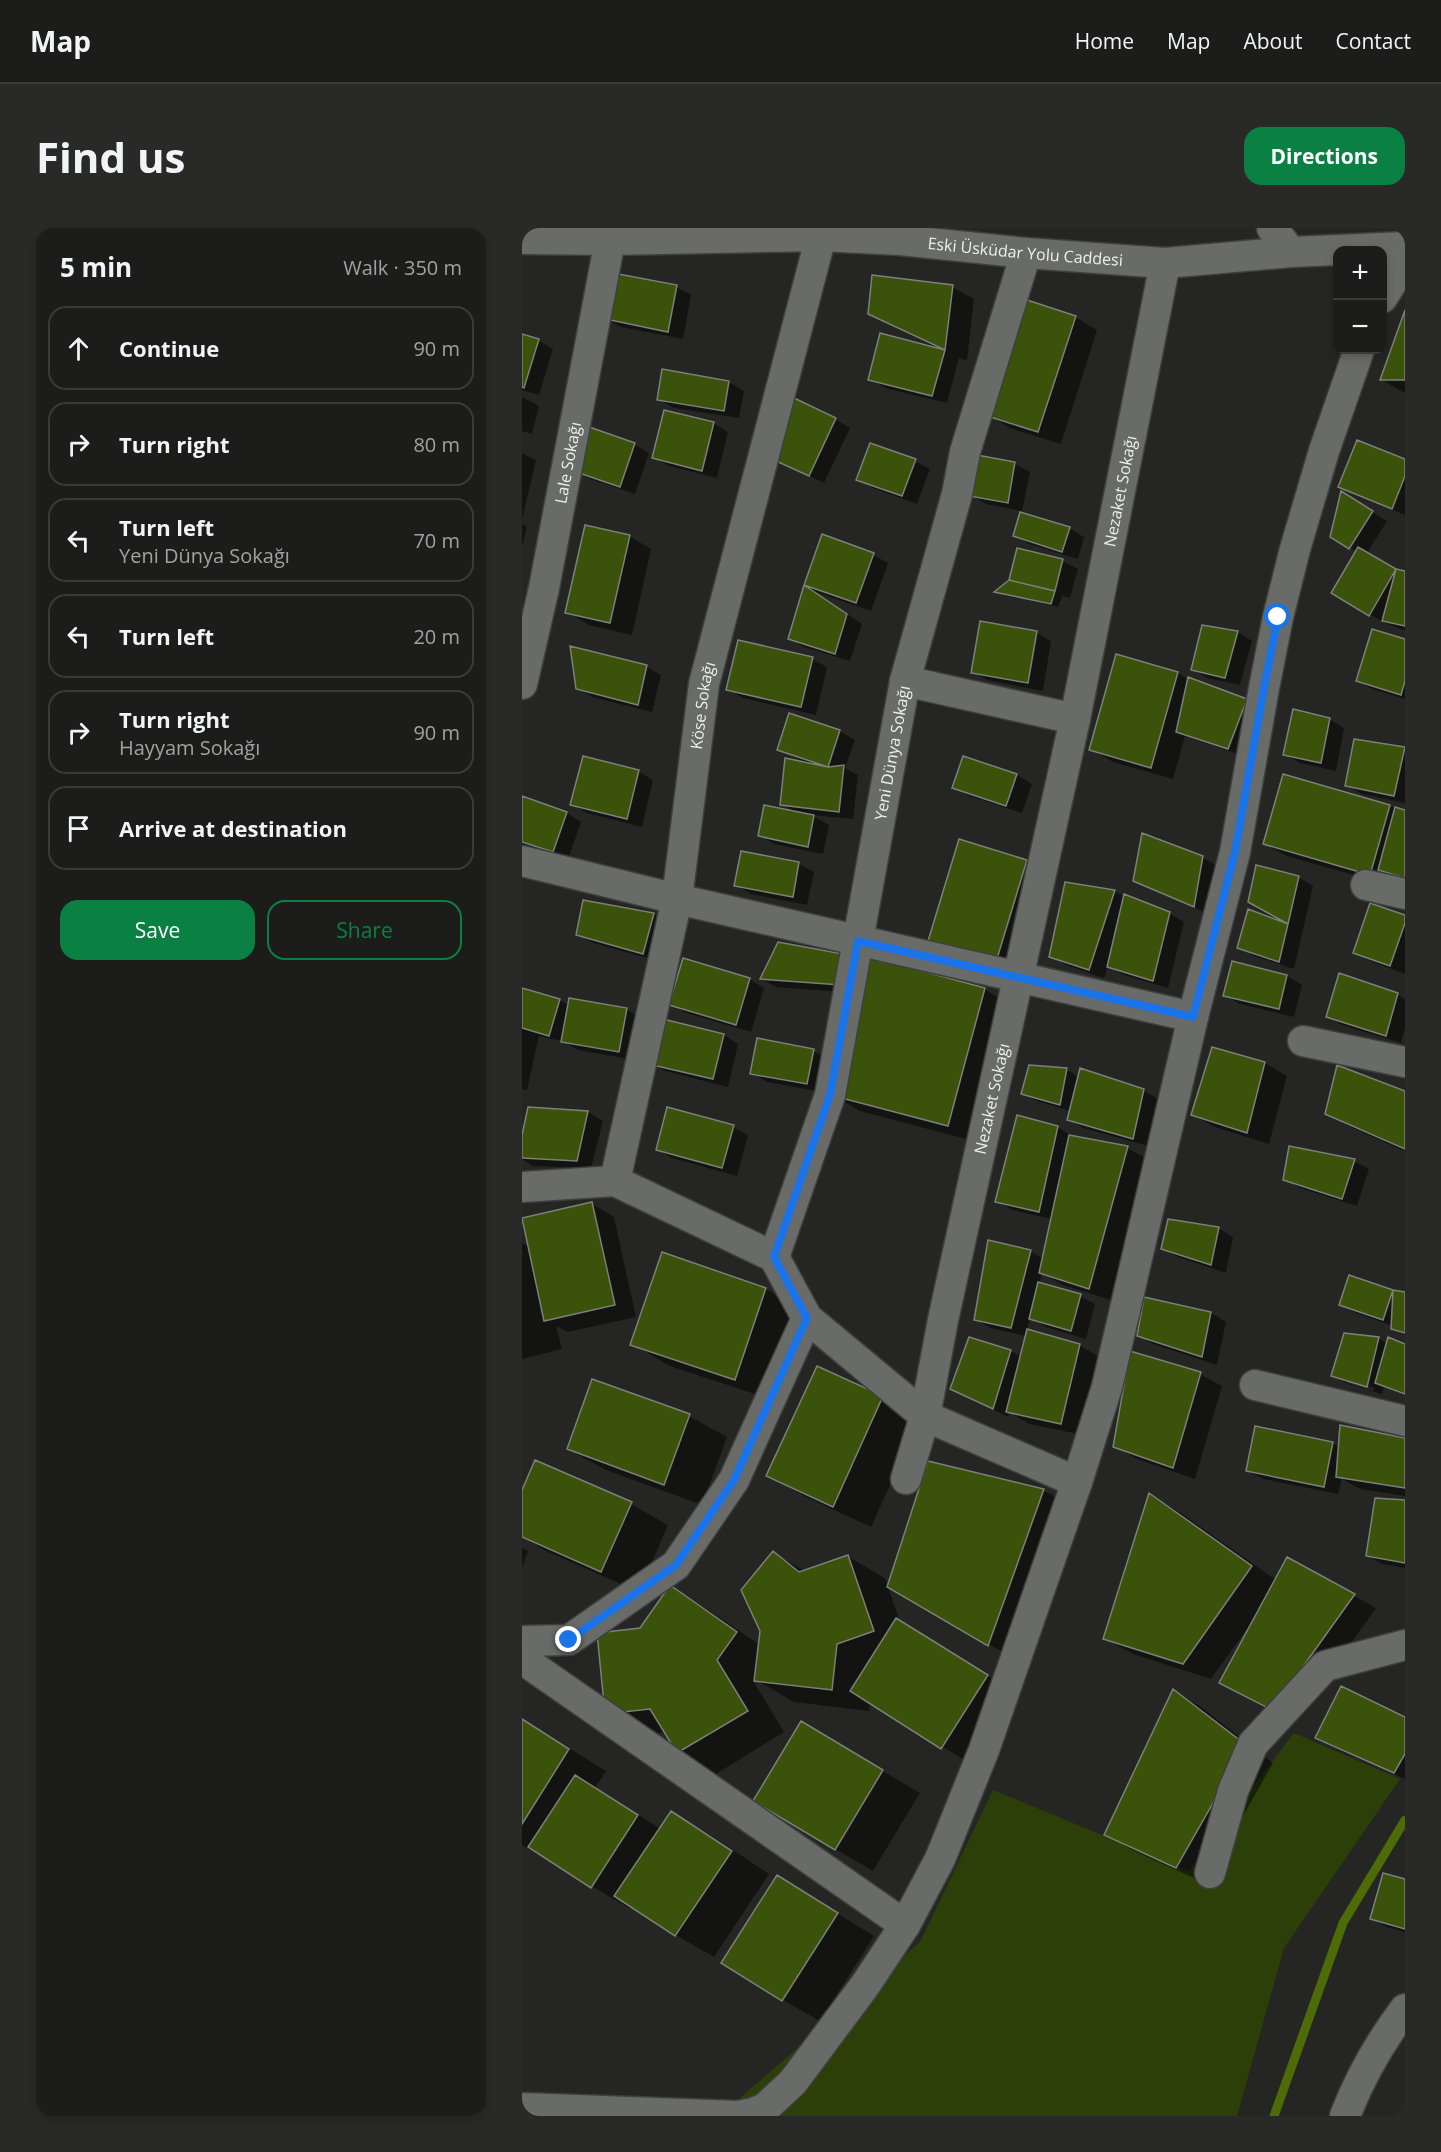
<!DOCTYPE html>
<meta charset="utf-8">
<style>
:root{--surface:#1c1c1a;--page:#292927;--text:#f1f3f6;--muted:#a0a1a2;--line:#3a3a39;--accent:#0b8043}
body{margin:0;font-family:"Open Sans",sans-serif;background:var(--page);color:var(--text)}
.controls{position:absolute;right:18px;top:18px;display:grid;overflow:hidden;border-radius:12px;box-shadow:0 3px 9px #0003}
.controls button{width:54px;height:54px;display:grid;place-items:center;padding:0;border:0;border-bottom:2px solid var(--line);background:var(--surface);color:var(--text);font:30px sans-serif}
.stop{position:absolute;width:18px;height:18px;margin:-14px;border:4px solid #1a73e8;border-radius:50%;background:#fff}
.stop.end{background:#1a73e8;border-color:#fff;box-shadow:0 2px 6px #0008}
.list{margin:0;padding:0;list-style:none}
h2{display:flex;justify-content:space-between;align-items:center;height:78px;margin:0;padding:0 24px;font-size:26px}
h2 small{font-size:20px;font-weight:400;color:var(--muted)}
.list li{display:grid;grid-template-columns:39px 1fr auto;gap:18px;align-items:center;box-sizing:border-box;height:84px;margin:0 12px 12px;padding:0 12px;border:2px solid var(--line);border-radius:18px}
.list b{display:block;font-size:22px;white-space:nowrap}
.list p{margin:0;font-size:20px;white-space:nowrap;color:var(--muted)}
.list em{font-size:20px;font-style:normal;color:var(--muted)}
.actions{display:flex;gap:12px;padding:18px 24px}
.actions a{flex:1;padding:14px 0;border:2px solid var(--accent);border-radius:18px;text-align:center;font-size:21px;color:var(--accent)}
.actions .main{background:var(--accent);color:#fff}
.icon{flex:none;width:33px;height:33px;fill:none;stroke:currentColor;stroke-width:2;stroke-linecap:round;stroke-linejoin:round}
.map{position:relative;flex:none;width:883px;height:1888px;overflow:hidden;border-radius:18px}
header{display:flex;align-items:center;gap:36px;box-sizing:border-box;height:84px;padding:0 30px;background:var(--surface);border-bottom:2px solid var(--line)}
header strong{font-size:28px}
nav{display:flex;gap:33px;margin-inline-start:auto;font-size:21px}
.intro{display:flex;align-items:center;justify-content:space-between;box-sizing:border-box;height:144px;padding:0 36px}
h1{margin:0;font-size:42px}
.button{padding:15px 27px;border-radius:18px;background:var(--accent);color:#fff;font-size:21px;font-weight:700}
main{display:flex;gap:36px;padding:0 36px}
aside{flex:1;background:var(--surface);border-radius:18px;box-shadow:0 3px 9px #0003}
.map>svg:first-child{display:block}
.green{fill:#2c3f08}
.shadow{fill:#0007;fill-rule:evenodd}
.lines{fill:none;stroke-linecap:round;stroke-linejoin:round}
.stream{stroke:#4d6c07;stroke-width:9}
.building{fill:#3a5209;stroke:#7d7f7b;stroke-width:1.5}
.minor-casing{stroke:#3f403e;stroke-width:33}
.minor{stroke:#696b68;stroke-width:30}
.route{stroke:#1a73e8;stroke-width:8}
.labels{text-anchor:middle;stroke-width:6;stroke-linejoin:round;paint-order:stroke}
.street-label{font-size:16px;fill:#eeefed;stroke:#1b1d1a}
</style>
<header>
<strong>Map</strong>
<nav><a>Home</a><a>Map</a><a>About</a><a>Contact</a></nav>
</header>
<div class="intro"><h1>Find us</h1><a class="button">Directions</a></div>
<main>
<aside>
<h2>5 min<small>Walk · 350 m</small></h2>
<ul class="list">
<li><svg class="icon" aria-label="ahead" viewBox="0 0 24 24"><path d="M12 20V5M6 11l6-6 6 6"/></svg><div><b>Continue</b></div><em>90 m</em></li>
<li><svg class="icon" aria-label="right" viewBox="0 0 24 24"><path d="M7 20v-9h11M14 6l5 5-5 5"/></svg><div><b>Turn right</b></div><em>80 m</em></li>
<li><svg class="icon" aria-label="left" viewBox="0 0 24 24"><path d="M17 20v-9H6M10 6l-5 5 5 5"/></svg><div><b>Turn left</b><p>Yeni Dünya Sokağı</p></div><em>70 m</em></li>
<li><svg class="icon" aria-label="left" viewBox="0 0 24 24"><path d="M17 20v-9H6M10 6l-5 5 5 5"/></svg><div><b>Turn left</b></div><em>20 m</em></li>
<li><svg class="icon" aria-label="right" viewBox="0 0 24 24"><path d="M7 20v-9h11M14 6l5 5-5 5"/></svg><div><b>Turn right</b><p>Hayyam Sokağı</p></div><em>90 m</em></li>
<li><svg class="icon" aria-label="arrive" viewBox="0 0 24 24"><path d="M6 21V4h12l-3 4 3 4H6"/></svg><div><b>Arrive at destination</b></div></li>
</ul>
<div class="actions"><a class="main">Save</a><a>Share</a></div>
</aside>
<div class="map">
<svg width="883" height="1888" viewBox="0 0 883 1888">
<rect width="100%" height="100%" fill="#252623"/>
<path class="green" d="M772,1505l106,46 -116,169 -47,168h-503l8,-20 178,-154 73,-152 196,81z"/>
<path class="shadow" d="M154,59l15,8 -8,44 -62,-12 -15,-8z
M430,59l22,12 -7,62 -8,-3 -12,45 -62,-15 -15,-9 68,-31 -47,-22 -22,-13z
M883,86v79l-23,-13z
M553,89l22,13 -36,114 -51,-16 -22,-13z
M0,108l16,4 15,9 -14,46 -17,-5z
M207,154l15,9 -5,27 -65,-10 -15,-9z
M0,169l17,9 -7,28 -10,-3z
M313,191l15,9 -26,55 -57,-28z
M191,195l15,9 -11,46 -48,-12 -15,-9z
M112,216l15,9 -14,41 -45,-15 -15,-9z
M0,225l14,7 -14,59z
M456,229l37,7 15,8 -8,39 -36,-7 -15,-9z
M393,233l15,8 -13,35 -44,-16 -15,-9z
M883,233v54l-51,-20 -14,-9z
M834,274l31,19 -20,32 29,17 9,3v58l-20,-8 -52,-30 24,-41 -26,-16z
M499,286l49,15 14,8 -6,22 -49,-15 -15,-9z
M0,296l5,3 -5,19z
M107,308l22,13 -19,86 -43,-10 -22,-13z
M301,308l50,19 15,8 -17,48 -58,-20 49,33 -12,37 -46,-14 -15,-8 16,-54z
M496,322l45,11 15,8 -8,29 -8,-2 -4,11 -55,-12 -6,-3 13,-11z
M716,404l14,9 -12,44 -33,-7 -14,-8z
M515,405l14,8 -8,50 -56,-11 -14,-8z
M883,412v59l-33,-10 -15,-8z
M290,431l15,8 -11,48 -73,-17 -15,-9z
M125,439l14,8 -9,37 -60,-15 -15,-9z
M656,445l11,7 57,21 15,8 -18,47 -58,-20 -12,43 -60,-17 -22,-13z
M268,486l50,17 15,9 -10,28 13,7 -5,44 -42,-4 18,10 -6,29 -49,-10 -15,-9 36,-23 -13,-8 21,-43 -24,-12z
M807,491l15,9 -8,43 -36,-8 -15,-9z
M833,513l50,7v55l-43,-9 -15,-9z
M442,530l53,17 15,9 -10,29 -53,-17 -15,-9z
M116,543l15,9 -11,47 -55,-14 -15,-9z
M0,569l45,16 14,9 -13,38 -46,-16z
M867,578l16,5v70l-13,5 -105,-30 -22,-12z
M680,629l15,9 -8,48 -59,-25 -15,-9z
M504,634l22,13 -30,99 -66,-21z
M277,636l15,8 -7,33 -56,-11 -15,-9z
M776,649l15,9 -19,83 -40,-13 -15,-9 47,-23z
M592,663l11,6 44,16 15,9 -16,66 -44,-13 -16,-9 -4,12 -38,-13 -15,-9z
M62,674l70,12 15,9 -11,38 -65,-18 -15,-9z
M883,688v58l-35,-13 -15,-8z
M711,735l54,13 15,9 -8,32 -54,-13 -15,-9z
M336,736l-3,29 -79,-6 -14,-8z
M227,751l15,9 -13,44 -65,-19 -15,-9z
M0,761l37,11 10,5 57,4 15,9 -7,42 -56,-10 -13,-8 -26,-6 -12,54 -5,-1z
M462,761l29,17 -36,136 -117,-31 -28,-16z
M875,766l8,5v29l-4,15 -59,-18 -15,-8z
M202,807l14,9 -10,43 -63,-16 -15,-8z
M291,823l15,8 -6,33 -55,-10 -15,-9z
M743,835l22,13 -18,68 -54,-17 -22,-12z
M545,842l12,7 64,13 15,9 -10,47 -65,-18 -15,-9 2,-8 -33,-10 -15,-8z
M883,865v58l-57,-25 -22,-13z
M8,881l58,3 15,9 -12,47 -58,-2 -11,-7v-17z
M211,899l15,8 -11,41 -65,-18 -15,-9z
M535,899l15,9 55,12 22,12 -38,140 -48,-15 -21,-12 -3,11 41,12 15,8 -9,35 -40,-12 -16,-9 -3,12 52,15 22,13 -18,77 -54,-11 -20,-12 -1,5 -41,-20 3,-59 41,13 10,6 5,-21 -36,-8 -15,-9 55,-68 14,8 8,-40 -40,-9 -15,-9z
M832,933l15,8 -12,37 -57,-18 -15,-9z
M70,976l22,13 22,100 -68,15 -12,-6 6,23 -40,10v-116l7,4z
M696,1000l15,9 -7,36 -48,-16 -15,-8z
M141,1026l103,35 37,22 -30,89 -103,-34 -38,-22z
M828,1049l55,17v41l-12,-7v-2l-37,-13 -15,-8z
M624,1070l65,15 15,9 -9,43 -64,-21 -15,-9z
M856,1110l10,6 17,1v50l-21,-9 -2,8 -34,-10 -15,-8zM825,1151l27,9 -1,3 -26,-8z
M678,1146l22,12 -27,93 -58,-20 -22,-13z
M360,1170l38,21 -49,108 -65,-30 -38,-21z
M167,1188l38,21 -25,68 -96,-35 -38,-21z
M883,1212v56l-45,-7 -18,-10 -4,15 -75,-15 -15,-8 84,-28 8,4z
M521,1262l28,16 -55,154 -127,-74z
M0,1265l109,11 37,21 -29,67 -95,-42 -22,-13z
M628,1267l28,16 98,69 11,-21 89,49 -81,114 -52,-27 6,-65 -2,-1 -36,50 -78,-25 -29,-16z
M883,1274v66l-23,-4 -15,-9z
M0,1320l6,3 -6,17z
M251,1325l32,18 42,-15 38,22 15,44 109,67 -45,71 -94,-58 -1,9 -75,-9 -38,-22 -2,2 30,50 -68,42 -38,-22 -12,-20 -22,2 -37,-21 34,-83 29,-43 37,22 53,36z
M651,1463l28,16 72,56 -68,120 -71,-32 -28,-16z
M0,1491l84,52 -11,17 66,41 11,-16 37,21 60,40 -55,83 -38,-22 -45,-30 -2,3 -107,-63z
M883,1491v60l-66,-29 -22,-13z
M317,1517l81,48 -47,78 -38,-22z
M256,1649l96,59 -54,85 -37,-21z
M883,1652v52l-18,-5 -15,-8z"/>
<g class="lines">
<path class="stream" d="M752,1888l69,-193 62,-103"/>
</g>
<path class="building" d="M91,45l64,12 -9,47 -63,-13z
M350,47l81,10 -8,65 -77,-36z
M502,71l52,17 -38,116 -51,-16z
M883,82v70h-25z
M358,105l65,17 -13,46 -64,-16z
M0,106l17,5 -15,49 -2,-1z
M140,141l67,12 -5,30 -67,-11z
M270,169l44,21 -27,58 -44,-20z
M142,182l50,12 -12,49 -50,-13z
M53,194l60,21 -15,44 -47,-16z
M835,212l48,19v17l-13,33 -54,-22z
M348,215l46,16 -14,37 -46,-16z
M455,227l38,7 -7,41 -39,-7z
M819,263l32,20 -24,38 -19,-12z
M498,284l50,15 -8,25 -49,-16z
M63,297l45,10 -20,88 -45,-10z
M300,306l52,19 -18,50 -52,-18z
M836,319l38,22 -27,47 -38,-23z
M495,320l46,11 -8,32 -46,-11z
M874,341l9,2v55l-23,-5z
M487,352l46,11 -4,13 -57,-12z
M282,357l43,29 -12,40 -47,-15z
M458,393l57,10 -9,52 -57,-10z
M680,397l36,6 -13,47 -34,-8z
M850,401l33,10v42l-4,14 -45,-14z
M216,412l75,17 -12,50 -75,-17z
M48,418l77,19 -9,40 -62,-16z
M594,426l62,18 -27,96 -62,-18z
M666,449l59,22 -19,50 -52,-17z
M771,481l37,9 -9,45 -38,-8z
M267,485l51,17 -12,37 -51,-17z
M832,511l51,8 -11,49 -49,-10z
M61,528l56,14 -12,49 -57,-14z
M441,528l54,18 -11,32 -54,-18z
M263,530l43,9 16,-2 -5,47 -59,-7z
M761,546l107,31 -20,70 -107,-31z
M0,568l45,16 -14,40 -31,-10z
M242,577l50,10 -6,32 -50,-11z
M873,579l10,3v68l-27,-8z
M620,605l61,23 -9,51 -61,-26z
M437,611l68,21 -31,102 -68,-21z
M219,623l58,11 -6,35 -59,-11z
M734,637l43,11 -11,48 -40,-22z
M543,654l50,8 -26,80 -40,-13z
M602,666l46,18 -17,69 -46,-14z
M61,672l71,13 -11,41 -67,-19z
M848,675l35,12v8l-15,43 -37,-13z
M726,681l40,15 -9,38 -42,-14z
M256,714l65,12 -2,31 -81,-6z
M345,728l118,32 -37,138 -118,-31z
M161,730l67,20 -14,47 -67,-20z
M710,733l55,14 -8,34 -56,-13z
M817,745l59,20 -12,43 -60,-19z
M0,760l38,11 -11,37 -27,-8z
M47,770l58,10 -8,44 -58,-10z
M137,790l65,16 -11,45 -65,-15z
M235,810l57,11 -7,35 -57,-10z
M690,819l53,15 -18,71 -56,-18z
M507,837l38,3 -7,37 -39,-11z
M815,837l68,26v58l-80,-35z
M558,840l64,21 -11,50 -66,-19z
M6,879l60,4 -11,50 -55,-3v-23z
M145,879l67,18 -12,43 -66,-18z
M495,887l41,11 -19,86 -44,-10z
M547,907l59,11 -39,143 -50,-16z
M767,918l66,13 -13,40 -59,-19z
M70,974l23,103 -71,16 -22,-103z
M646,991l51,8 -8,38 -50,-16z
M466,1012l43,10 -20,78 -37,-8z
M140,1024l104,36 -31,92 -105,-35z
M827,1047l44,15 -10,30 -44,-15z
M516,1054l43,12 -10,37 -42,-12z
M871,1062l12,2v41l-14,-4z
M622,1069l67,15 -9,45 -65,-21z
M505,1101l53,15 -19,80 -55,-12z
M822,1105l35,4 -12,50 -36,-11z
M447,1109l42,13 -18,59 -43,-20z
M866,1109l17,7v50l-30,-11z
M608,1123l71,21 -28,96 -60,-21z
M295,1138l66,30 -50,111 -67,-31z
M70,1151l98,35 -26,71 -97,-36z
M818,1197l65,13v50l-69,-11z
M733,1198l78,16 -9,45 -78,-16z
M13,1232l97,42 -31,70 -79,-35v-47z
M406,1233l116,28 -56,157 -101,-59z
M627,1265l103,73 -69,98 -80,-25z
M853,1270l30,2v63l-39,-7z
M251,1323l26,21 49,-17 26,76 -37,13 -5,46 -78,-9 6,-50 -19,-41z
M765,1329l68,37 -83,116 -53,-27z
M148,1357l67,47 -20,28 31,51 -71,42 -27,-44 -45,5 -8,-81 43,-5z
M374,1390l92,57 -47,74 -91,-58z
M819,1458l64,31v37l-11,19 -79,-35z
M651,1461l73,56 -70,123 -72,-33z
M0,1491l47,30 -47,75z
M279,1493l82,49 -48,80 -82,-49z
M53,1547l63,40 -47,73 -63,-41z
M149,1583l61,40 -57,85 -61,-40z
M861,1645l22,6v50l-35,-10z
M255,1647l61,38 -56,88 -61,-38z"/>
<g class="lines">
<g class="minor-casing">
<g id="minor">
<path d="M750,0l19,24"/>
<path id="s1" d="M0,11l88,1 211,-4 79,4 126,13 139,10 126,-11 114,-5"/>
<path d="M860,70l23,-36"/>
<path d="M383,453l170,38"/>
<path id="s2" d="M0,456l22,-96 66,-348"/>
<path d="M0,633l155,38 516,118"/>
<path d="M844,657l39,9"/>
<path d="M781,813l102,21"/>
<path id="s3" d="M93,953l62,-282 27,-215 117,-448"/>
<path d="M0,959l93,-6 159,76 33,61 118,98 152,66"/>
<path id="s4" d="M252,1029l56,-162 75,-414 52,-187 8,-42 61,-199"/>
<path d="M733,1157l150,36"/>
<path id="s5" d="M384,1251l19,-63 18,-96 132,-601 90,-456"/>
<path d="M0,1413l47,-1 107,-75 58,-85 73,-162"/>
<path d="M0,1431l383,266"/>
<path d="M688,1645l23,-82 20,-47 72,-78 80,-21"/>
<path d="M0,1880l216,8 15,-3 12,-5 28,-26 73,-98 39,-59 35,-66 44,-109 93,-268 30,-95 86,-370 42,-165 29,-164 14,-71 17,-68 29,-98 35,-101"/>
<path d="M823,1888c15,-39 35,-74 60,-107"/>
</g>
</g>
<use href="#minor" class="minor"/>
</g>
<g class="lines">
<path class="route" d="M47,1412l107,-75 58,-85 73,-162 -33,-61 56,-162 28,-154 335,76 42,-165 29,-164 14,-71"/>
</g>
<g class="labels">
<g class="street-label">
<text dy="6" stroke="none"><textPath href="#s1" startOffset="504">Eski Üsküdar Yolu Caddesi</textPath></text>
<text dy="6" stroke="none"><textPath href="#s2" startOffset="226">Lale Sokağı</textPath></text>
<text dy="6" stroke="none"><textPath href="#s5" startOffset="1011">Nezaket Sokağı</textPath></text>
<text dy="6" stroke="none"><textPath href="#s3" startOffset="484">Köse Sokağı</textPath></text>
<text dy="6" stroke="none"><textPath href="#s4" startOffset="519">Yeni Dünya Sokağı</textPath></text>
<text dy="6" stroke="none"><textPath href="#s5" startOffset="390">Nezaket Sokağı</textPath></text>
</g>
</g>
</svg>
<div class="controls">
<button>+</button>
<button>−</button>
</div>
<div class="stop" style="left:756px;top:389px"></div>
<div class="stop end" style="left:47px;top:1412px"></div>
</div>
</main>
